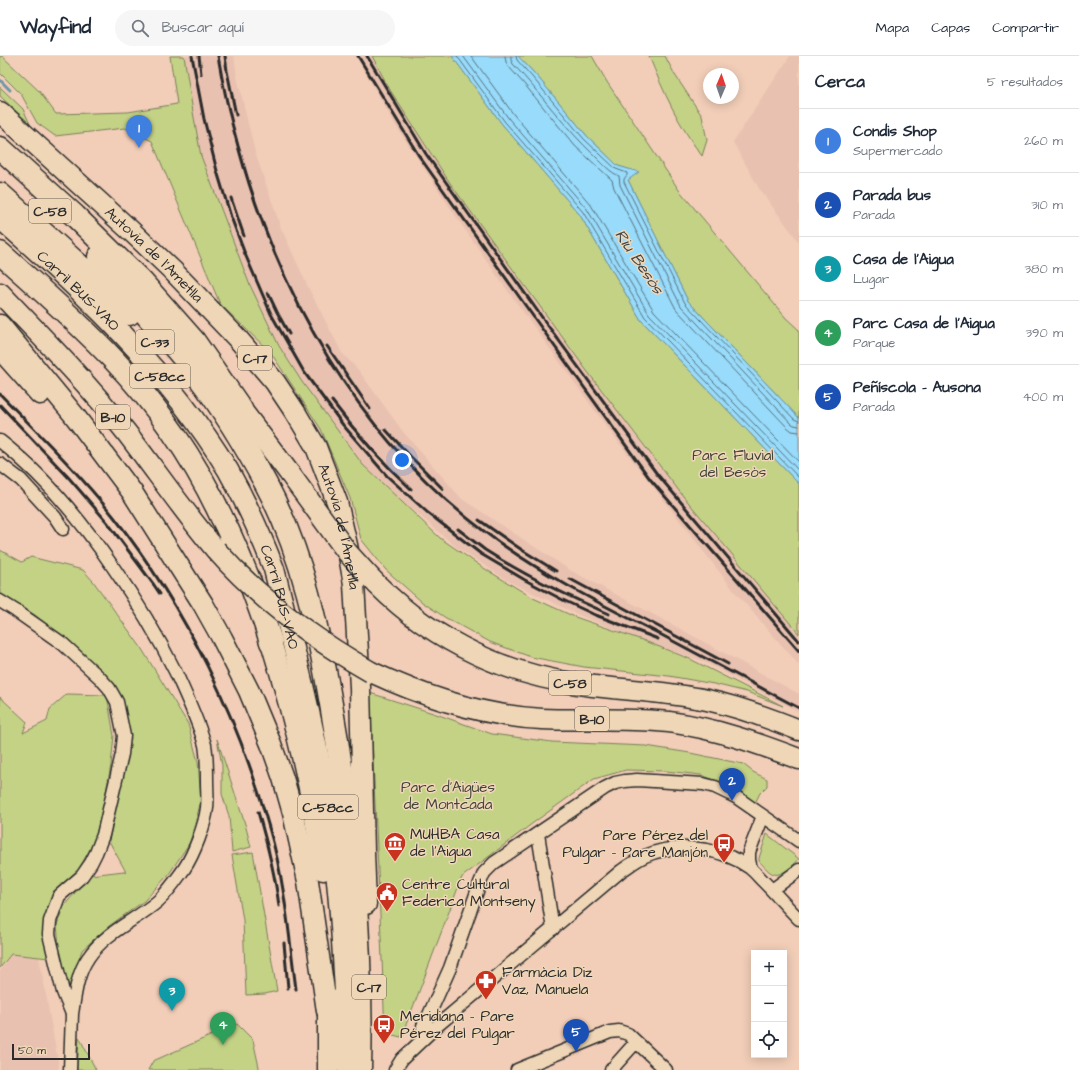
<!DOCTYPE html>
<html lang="es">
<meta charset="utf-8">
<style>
:root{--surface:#fff;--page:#f6f6f7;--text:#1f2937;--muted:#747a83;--line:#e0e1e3;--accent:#c8321e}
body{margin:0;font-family:"Architects Daughter",sans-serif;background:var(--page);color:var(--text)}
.controls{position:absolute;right:12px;bottom:12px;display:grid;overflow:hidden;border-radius:0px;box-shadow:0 2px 10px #0003}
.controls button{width:36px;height:36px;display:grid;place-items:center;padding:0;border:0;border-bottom:1px solid var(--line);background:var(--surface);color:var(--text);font:20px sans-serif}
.compass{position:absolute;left:703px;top:12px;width:36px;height:36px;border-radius:50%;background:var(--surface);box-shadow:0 2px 10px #0003;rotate:2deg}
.scale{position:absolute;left:12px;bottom:10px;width:78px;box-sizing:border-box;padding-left:4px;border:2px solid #2b2b2b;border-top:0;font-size:11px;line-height:14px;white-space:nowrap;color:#2b2b2b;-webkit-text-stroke:3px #efd6b7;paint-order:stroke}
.you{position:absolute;left:402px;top:404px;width:14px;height:14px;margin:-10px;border:3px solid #fff;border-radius:50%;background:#1a73e8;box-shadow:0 0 0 6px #1a73e833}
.badge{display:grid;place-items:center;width:26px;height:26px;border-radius:50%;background:var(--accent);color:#fff;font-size:13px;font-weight:700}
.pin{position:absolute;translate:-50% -33px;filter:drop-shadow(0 1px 2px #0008)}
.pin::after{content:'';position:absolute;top:21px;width:14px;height:12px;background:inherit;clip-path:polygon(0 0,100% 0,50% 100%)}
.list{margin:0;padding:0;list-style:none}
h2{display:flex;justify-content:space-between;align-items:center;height:52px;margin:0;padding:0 16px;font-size:17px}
h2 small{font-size:13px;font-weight:400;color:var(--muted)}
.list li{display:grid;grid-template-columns:26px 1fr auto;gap:12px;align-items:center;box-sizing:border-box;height:64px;padding:0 16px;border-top:1px solid var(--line)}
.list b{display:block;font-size:15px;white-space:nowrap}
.list p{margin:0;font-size:13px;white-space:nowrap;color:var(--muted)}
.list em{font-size:13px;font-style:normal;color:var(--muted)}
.icon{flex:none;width:22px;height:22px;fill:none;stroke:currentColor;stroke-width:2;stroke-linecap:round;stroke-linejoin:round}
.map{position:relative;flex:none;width:799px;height:1014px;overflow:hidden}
header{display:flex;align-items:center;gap:24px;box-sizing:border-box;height:56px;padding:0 20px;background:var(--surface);border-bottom:1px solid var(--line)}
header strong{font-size:19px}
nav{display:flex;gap:22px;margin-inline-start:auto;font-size:14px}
.search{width:280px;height:36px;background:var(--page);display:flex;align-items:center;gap:10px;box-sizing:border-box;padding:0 14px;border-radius:22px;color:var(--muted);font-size:15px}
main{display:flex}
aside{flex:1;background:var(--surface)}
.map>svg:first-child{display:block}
.built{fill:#e9c1b0}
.green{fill:#c4d286;stroke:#787e58}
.water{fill:#98dbfa;stroke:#6c95a7}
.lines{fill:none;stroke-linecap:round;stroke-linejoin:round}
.shore{stroke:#57717e;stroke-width:1}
.stream{stroke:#6c95a7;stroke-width:3}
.minor-casing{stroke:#2b2b2b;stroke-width:15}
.trunk-casing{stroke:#2b2b2b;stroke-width:23}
.motorway-casing{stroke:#2b2b2b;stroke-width:25}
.minor{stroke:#efd6b7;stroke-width:12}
.trunk{stroke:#efd6b7;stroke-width:20}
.motorway{stroke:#efd6b7;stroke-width:22}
.rail{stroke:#2b2b2b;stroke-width:3}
.trunk-bridge-casing{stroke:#2b2b2b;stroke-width:23;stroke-linecap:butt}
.trunk-bridge{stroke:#efd6b7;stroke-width:20}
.labels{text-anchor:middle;stroke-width:3;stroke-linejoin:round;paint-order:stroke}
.shield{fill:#efd6b7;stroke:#665e55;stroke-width:1}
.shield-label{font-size:14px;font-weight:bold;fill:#2b2b2b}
.street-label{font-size:15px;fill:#2b2b2b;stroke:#efd6b7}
.park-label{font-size:15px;fill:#424439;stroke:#efd6b7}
.poi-label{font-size:15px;fill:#2b2b2b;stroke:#efd6b7;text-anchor:start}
.water-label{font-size:16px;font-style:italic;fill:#3b454a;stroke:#efd6b7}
</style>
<header>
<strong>Wayfind</strong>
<div class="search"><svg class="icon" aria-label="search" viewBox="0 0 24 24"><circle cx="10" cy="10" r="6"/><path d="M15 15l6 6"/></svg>Buscar aquí</div>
<nav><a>Mapa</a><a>Capas</a><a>Compartir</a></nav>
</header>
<main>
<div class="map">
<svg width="799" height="1014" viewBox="0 0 799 1014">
<rect width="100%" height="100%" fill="#f2ceb8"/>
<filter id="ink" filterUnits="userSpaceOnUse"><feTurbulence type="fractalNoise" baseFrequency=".025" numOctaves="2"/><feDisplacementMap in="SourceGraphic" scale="8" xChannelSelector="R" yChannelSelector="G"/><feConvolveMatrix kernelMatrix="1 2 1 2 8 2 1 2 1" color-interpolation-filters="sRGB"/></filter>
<g filter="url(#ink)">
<path class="built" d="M184,0h50l3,21 18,75 26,76 28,61 33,64 17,18 45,62 58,66 108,71 105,56 124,68v18l-97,-51 -59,-20 -64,-26 -69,-33 -54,-35 -39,-34 -16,-12 -38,-36 -61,-83 -23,-36 -30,-63 -48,-127 -8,-44z
M356,0h16l18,34 60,93 137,188 96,125 116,138v31l-64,-73 -126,-162 -107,-147 -45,-65 -63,-95z
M790,0h9v186l-39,-52 -27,-48z
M11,898l28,3 20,109 -1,4h-58v-99z"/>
<path class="green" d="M0,0h2l37,35 17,23 72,-2 49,-8 -7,-48h14l9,56 8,44 48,127 30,63 23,36 61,83 77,73 42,29 51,31 42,19 67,23 48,19 93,47 -36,-14 -33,-8 -45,-8 -85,-9 -53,-10 -41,-15 -44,-24 -24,-16 -36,-32 -25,-31 -11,-41 -29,-69 -50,-76 -51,-49 -68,-163 -27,-13 -70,8 -18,-13 -16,-29 -21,-21z
M372,0h80l50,68 78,91 61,105 158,164v150l-116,-138 -96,-125 -137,-188 -60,-93z
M518,0h74l15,26 72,108 107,128 13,12v88l-111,-117 -60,-121 10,-8 -20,-6 -31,-30 -51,-61z
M649,0h16l10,19 27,41 5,24 -5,16c-24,-32 -38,-63 -53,-100z
M0,31l23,22 7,15 -30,-28z
M0,494l22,12 9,-5 52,13 10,11 47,65 48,78 10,38 3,39 -11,41 -21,32 -25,27 -35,25 -27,24 -13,42 -9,-37 -3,-30 6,-18 27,-32 34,-4 2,1 -17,-31 15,-71 5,-27 -8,-43 -42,-49 -44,-36 -35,-21z
M370,637l66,21 56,20 60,8 94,4 44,7 53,11 10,8 14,7v7l-7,7 -5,10 -29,-19 -25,-9 -35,-4 -40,-1 -32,9 -61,44 -71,54 -45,120 -16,40 -16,-4 -3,-74z
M67,638l40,1 7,41 -3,29 -13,70 -20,35 -16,14 -11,15 -7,20 5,39 -38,-4 -11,14v-271l27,25 -4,11 24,-12 3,-12z
M217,683l28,85 6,23 -19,5 -3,-36 -7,-22v-29z
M767,778l32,25c-4,5 -18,18 -25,15 -5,-1 -11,-9 -15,-13v-3z
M253,796l24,139 -12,3 -19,1 -3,-75 -11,-65z
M237,968l16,16 6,27v3h-111l5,-9z
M79,981l17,33h-19z"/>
<path class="water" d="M452,0h66l18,19 51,61 31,30 21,6 -11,8 60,121 111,117v66l-158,-164 -61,-105 -78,-91z"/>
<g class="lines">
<path class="shore" d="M457,0l48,66 78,90 62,105 154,161
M463,0l46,63 78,90 62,105 150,157
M471,0l43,59 77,90 63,106 145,151
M505,0l1,6 3,5 16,18 50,61 37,34 2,8 62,121 111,118 5,4 7,1
M511,0v4l2,4c28,30 52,64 82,92 8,8 15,16 24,20l1,9 61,121 110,117 3,2 5,1
M516,0l1,4 16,18 51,61 32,30 11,4v2l-3,4v3l61,121 109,116 5,2"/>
<path class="stream" d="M0,24l10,10"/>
<g class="minor-casing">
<path id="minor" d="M0,385c45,35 81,79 113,126 23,33 44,68 62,104 11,24 23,49 30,74 2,11 2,23 2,35 0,9 1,19 0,28 -2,17 -13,46 -23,61 -8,11 -16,23 -26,32 -23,20 -53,31 -70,57 -11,16 -13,37 -16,56
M0,408l21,16 34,37 8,12
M0,545l16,10 47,33 36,33 10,11 8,14 7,34 -2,18 -19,81 -7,18 -5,10 -9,13 -23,20 -9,25 -1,13 14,58 9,22 -2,56
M538,778l15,95
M751,813l-2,-9v-8l14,-36
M772,834l27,-20
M422,984l1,-14 5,-9 22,-49 30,-85 4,-10 10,-10 111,-75 10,-5 10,-2 12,-1 66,4 12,3 21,10 63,44
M395,1014l7,-11 36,-34 183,-154c8,-5 15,-11 24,-15 32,-14 76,-9 105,12 5,4 9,9 13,13 12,12 24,26 36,38
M517,1014l93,-38 9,-1 9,3 38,36
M611,1014l25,-28"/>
</g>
<g class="trunk-casing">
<g id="trunk">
<path id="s1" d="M0,56l131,119 41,39 66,69 37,43 22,33 19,32 21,55 10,43 7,39 6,103 4,165 2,52"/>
<path id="s2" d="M0,162c85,75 169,154 228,252 18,32 33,65 46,99 19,75 39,151 52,228 14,84 18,169 22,254v19"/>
<path d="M0,237c43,45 87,90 126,139 30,39 58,80 90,118"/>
<path d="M0,269l74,90 58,77 71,112 19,34 27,53 22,53 12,34 10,35 15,68 19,130"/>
<path d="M0,293l40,45"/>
<path d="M241,353l49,65"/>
<path d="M367,518c55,60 130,99 211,110 42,6 86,7 129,16 32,7 62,18 92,30"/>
<path d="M271,586c23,75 42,151 52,228"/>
<path d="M371,616c54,25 111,44 171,47 42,2 85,-2 127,3 45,6 88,21 130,37"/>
<path d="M328,942v72"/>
</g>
</g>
<g class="motorway-casing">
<path id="motorway" d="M0,92l75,68 67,66 52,59 47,68
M0,138l82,74 47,46
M0,197c38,34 77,68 113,106 44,46 82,101 109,159 11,21 19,43 28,64 7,20 15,40 21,60
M99,201c13,16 25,32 39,48 20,24 41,46 60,71 26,34 48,71 68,108 37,70 52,144 65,220 21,121 32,244 29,366"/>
</g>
<use href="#minor" class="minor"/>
<use href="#trunk" class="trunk"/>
<use href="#motorway" class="motorway"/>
<path class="rail" d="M192,0l12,63 13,52 14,46 14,37 26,60 33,58 39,53 44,51 41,37 53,41 44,26 38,20 30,14 65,25
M199,0l2,18
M218,0c5,30 12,61 20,90 41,151 121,291 247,386 51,39 113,71 171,100 48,25 95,51 143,76
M225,0l2,15 9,44
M358,0l61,100 121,170 110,153 149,172
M367,0l59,98 120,169 111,151 142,167
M231,142l13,38
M268,237l9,19 12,22
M327,290l43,63
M0,338c39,40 79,79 114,123 72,92 125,201 156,314 15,51 19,105 26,158
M332,345c24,32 50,61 79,88
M0,349l69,73 38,44 47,63 6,9
M386,374l24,26 33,33
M479,464l43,30 34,21
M458,473c9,7 18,14 27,21 39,25 82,46 124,64
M570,523l158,85
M258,756c9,31 17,62 21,94
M284,887l4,45"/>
<g class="trunk-bridge-casing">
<path id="trunk-bridge" d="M290,418l57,78 20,22
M216,494c44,50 97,89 155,122"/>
</g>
<use href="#trunk-bridge" class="trunk-bridge"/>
</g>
</g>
<defs>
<g id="museum-pin" transform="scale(1.15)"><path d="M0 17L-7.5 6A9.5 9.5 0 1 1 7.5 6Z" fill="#c8321e" stroke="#efd6b7"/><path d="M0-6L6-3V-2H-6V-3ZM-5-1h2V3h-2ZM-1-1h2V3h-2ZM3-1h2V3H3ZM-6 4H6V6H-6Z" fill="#fff"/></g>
<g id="bus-pin" transform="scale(1.15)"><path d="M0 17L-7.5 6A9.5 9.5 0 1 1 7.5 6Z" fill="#c8321e" stroke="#efd6b7"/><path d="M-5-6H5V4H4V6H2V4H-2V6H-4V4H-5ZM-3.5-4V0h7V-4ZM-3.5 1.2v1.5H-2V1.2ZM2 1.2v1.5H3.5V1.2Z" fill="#fff"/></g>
<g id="civic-pin" transform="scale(1.15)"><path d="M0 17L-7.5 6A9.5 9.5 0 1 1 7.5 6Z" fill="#c8321e" stroke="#efd6b7"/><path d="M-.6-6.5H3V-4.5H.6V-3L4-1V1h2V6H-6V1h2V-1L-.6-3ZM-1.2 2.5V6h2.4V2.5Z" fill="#fff"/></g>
<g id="pharmacy-pin" transform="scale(1.15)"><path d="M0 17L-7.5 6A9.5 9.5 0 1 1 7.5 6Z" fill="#c8321e" stroke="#efd6b7"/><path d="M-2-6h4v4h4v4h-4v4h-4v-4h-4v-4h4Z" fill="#fff"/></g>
</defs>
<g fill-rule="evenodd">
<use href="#museum-pin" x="395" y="787"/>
<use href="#bus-pin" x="724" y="788"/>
<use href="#civic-pin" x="387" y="837"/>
<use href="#pharmacy-pin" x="486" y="925"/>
<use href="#bus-pin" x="384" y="969"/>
</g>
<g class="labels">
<g class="shield">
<rect x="29" y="143" width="42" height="24" rx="3"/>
<rect x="136" y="274" width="38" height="24" rx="3"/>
<rect x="238" y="290" width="34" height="24" rx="3"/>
<rect x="130" y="308" width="60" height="24" rx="3"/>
<rect x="96" y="349" width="34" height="24" rx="3"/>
<rect x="549" y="615" width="42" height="24" rx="3"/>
<rect x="575" y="651" width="34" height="24" rx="3"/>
<rect x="298" y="739" width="60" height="24" rx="3"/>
<rect x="352" y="919" width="34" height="24" rx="3"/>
</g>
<g class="shield-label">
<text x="50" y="160">C-58</text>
<text x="155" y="291">C-33</text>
<text x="255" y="307">C-17</text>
<text x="160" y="325">C-58cc</text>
<text x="113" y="366">B-10</text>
<text x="570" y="632">C-58</text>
<text x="592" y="668">B-10</text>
<text x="328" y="756">C-58cc</text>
<text x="369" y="936">C-17</text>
</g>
<g class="street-label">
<text dy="5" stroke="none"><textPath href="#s1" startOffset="210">Autovia de l'Ametlla</textPath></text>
<text dy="5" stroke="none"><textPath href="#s2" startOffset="107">Carril BUS-VAO</textPath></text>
<text dy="5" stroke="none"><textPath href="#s1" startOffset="546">Autovia de l'Ametlla</textPath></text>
<text dy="5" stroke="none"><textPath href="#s2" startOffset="479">Carril BUS-VAO</textPath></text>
</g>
<g class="park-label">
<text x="733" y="404">Parc Fluvial<tspan x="733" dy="17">del Besòs</tspan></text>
<text x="448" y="736">Parc d'Aigües<tspan x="448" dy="17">de Montcada</tspan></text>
</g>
<g class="poi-label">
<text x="410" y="783">MUHBA Casa<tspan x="410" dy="17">de l'Aigua</tspan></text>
<text x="708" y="784" text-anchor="end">Pare Pérez del<tspan x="708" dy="17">Pulgar - Pare Manjón</tspan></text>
<text x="402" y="833">Centre Cultural<tspan x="402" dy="17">Federica Montseny</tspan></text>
<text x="502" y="921">Farmàcia Diz<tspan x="502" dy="17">Vaz, Manuela</tspan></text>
<text x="400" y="965">Meridiana - Pare<tspan x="400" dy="17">Pérez del Pulgar</tspan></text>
</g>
<g class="water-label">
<text transform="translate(640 205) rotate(56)" y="6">Riu Besòs</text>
</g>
</g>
</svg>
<div class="controls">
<button>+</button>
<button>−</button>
<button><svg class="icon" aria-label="locate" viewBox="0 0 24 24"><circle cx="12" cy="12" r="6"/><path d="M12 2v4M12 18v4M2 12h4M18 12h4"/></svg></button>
</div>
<svg class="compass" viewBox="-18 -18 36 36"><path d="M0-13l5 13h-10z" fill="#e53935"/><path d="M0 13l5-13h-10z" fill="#747a83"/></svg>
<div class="scale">50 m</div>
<div class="you"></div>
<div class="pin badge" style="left:139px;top:92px;background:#3f7fe0">1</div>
<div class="pin badge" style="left:732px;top:745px;background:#1a4fb4">2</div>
<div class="pin badge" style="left:172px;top:955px;background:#0f9aa8">3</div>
<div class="pin badge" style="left:223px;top:989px;background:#2e9e5b">4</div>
<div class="pin badge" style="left:576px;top:996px;background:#1a4fb4">5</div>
</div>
<aside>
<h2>Cerca<small>5 resultados</small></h2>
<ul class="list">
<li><span class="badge" style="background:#3f7fe0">1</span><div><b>Condis Shop</b><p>Supermercado</p></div><em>260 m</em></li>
<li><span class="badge" style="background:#1a4fb4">2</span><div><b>Parada bus</b><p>Parada</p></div><em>310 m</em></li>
<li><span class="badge" style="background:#0f9aa8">3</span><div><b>Casa de l'Aigua</b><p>Lugar</p></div><em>380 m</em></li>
<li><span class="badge" style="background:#2e9e5b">4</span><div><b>Parc Casa de l'Aigua</b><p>Parque</p></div><em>390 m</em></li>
<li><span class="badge" style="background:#1a4fb4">5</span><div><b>Peñíscola - Ausona</b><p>Parada</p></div><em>400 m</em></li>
</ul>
</aside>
</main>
